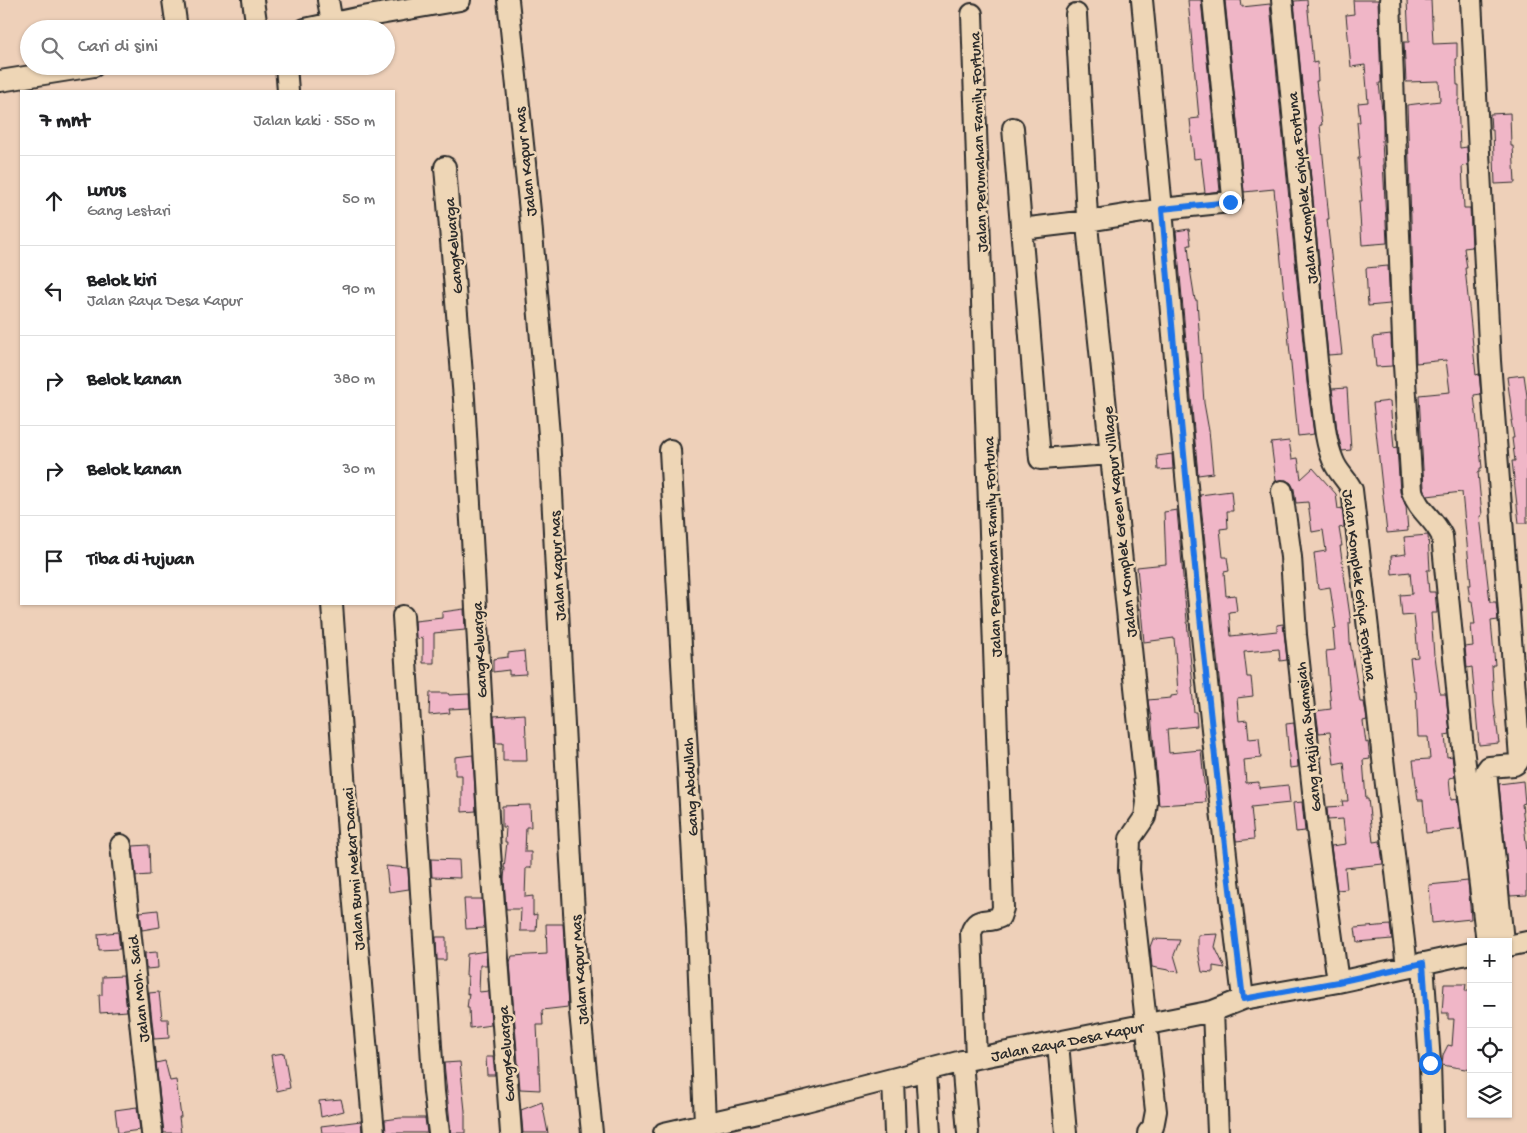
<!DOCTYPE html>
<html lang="id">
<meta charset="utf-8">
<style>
:root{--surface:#fff;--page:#f2f2f2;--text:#202124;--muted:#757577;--line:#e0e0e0}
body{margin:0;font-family:"Gochi Hand",sans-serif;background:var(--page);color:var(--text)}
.controls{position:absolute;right:15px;bottom:15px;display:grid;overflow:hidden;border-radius:0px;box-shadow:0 1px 4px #0004}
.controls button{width:45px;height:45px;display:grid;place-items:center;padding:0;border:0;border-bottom:1px solid var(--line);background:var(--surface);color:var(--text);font:25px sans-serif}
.stop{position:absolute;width:15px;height:15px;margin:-11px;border:4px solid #1a73e8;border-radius:50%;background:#fff}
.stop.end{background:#1a73e8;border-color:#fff;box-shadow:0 1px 5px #0008}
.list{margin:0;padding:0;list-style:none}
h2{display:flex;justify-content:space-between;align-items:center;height:65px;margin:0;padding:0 20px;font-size:21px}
h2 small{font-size:16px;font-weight:400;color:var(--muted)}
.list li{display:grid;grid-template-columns:32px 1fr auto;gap:15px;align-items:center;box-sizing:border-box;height:90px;padding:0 20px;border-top:1px solid var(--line)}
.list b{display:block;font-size:19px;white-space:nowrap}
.list p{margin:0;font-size:16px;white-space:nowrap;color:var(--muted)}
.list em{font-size:16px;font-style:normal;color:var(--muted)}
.icon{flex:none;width:28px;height:28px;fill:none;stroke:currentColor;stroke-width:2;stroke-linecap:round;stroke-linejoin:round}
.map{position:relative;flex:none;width:1527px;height:1133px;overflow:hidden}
.search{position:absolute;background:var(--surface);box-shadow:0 1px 4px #0004;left:20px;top:20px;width:375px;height:55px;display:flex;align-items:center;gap:12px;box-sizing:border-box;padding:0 18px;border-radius:28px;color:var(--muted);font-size:19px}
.panel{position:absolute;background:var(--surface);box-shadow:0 1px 4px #0004;left:20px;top:90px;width:375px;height:515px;border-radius:0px}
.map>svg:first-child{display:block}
.building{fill:#f0b6c7;stroke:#2b2b2b}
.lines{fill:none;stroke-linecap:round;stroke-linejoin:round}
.minor-casing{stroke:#2b2b2b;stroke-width:24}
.minor{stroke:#eed6b6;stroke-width:20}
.route{stroke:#1a73e8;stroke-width:6}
.labels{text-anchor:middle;stroke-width:5;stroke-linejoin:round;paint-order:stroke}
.street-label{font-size:16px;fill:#2b2b2b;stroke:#eed6b6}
</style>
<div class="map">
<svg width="1527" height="1133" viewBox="0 0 1527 1133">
<rect width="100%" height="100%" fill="#eed0b9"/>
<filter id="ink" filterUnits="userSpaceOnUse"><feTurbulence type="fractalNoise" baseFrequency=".02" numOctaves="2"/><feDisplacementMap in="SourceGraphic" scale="10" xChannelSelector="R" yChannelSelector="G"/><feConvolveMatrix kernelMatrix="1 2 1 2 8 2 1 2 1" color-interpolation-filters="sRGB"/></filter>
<g filter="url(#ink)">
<path class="building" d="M1188,0h13l19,191 -15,2 -4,-35 -7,1 -4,-40 9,-1z
M1225,0h16l1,7 28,-3 37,379 7,51 -16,2 -24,-247 -30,3z
M1307,0l6,63 4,-1 1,19h-2l6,44h-2l9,94h-2l15,135 -14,1 -34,-354z
M1353,0h25l3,83h-2l4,37v20h-1l5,103 -25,2 -3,-44h3l-4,-43h2l-3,-36h3l-2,-19 10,-1 -3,-37 -14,2 -5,-52 8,-1z
M1407,0h24l2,44 24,-1v16h-1l1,26h2v15h-1l2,48 7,-1 1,18 -6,1 2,42h6l2,39 -8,1 3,20h-2l11,107 3,-1 2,20 -7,1 8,73h-2v4h-2l4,43 -2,1 10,86h6l2,18 -7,1 4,44h-3l2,38 5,40 -20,2 -7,-78 -5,1 -2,-21 8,-1 -2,-21h4l-3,-24h-2l-2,-16h3l-9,-93 -35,4 -3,-8 -5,-93 31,-3 -4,-32 -30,3 -9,-258 33,-4 -1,-20 -33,1 -2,-40h5z
M1510,113l1,33h2l2,37 -20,1 -2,-54h-2l-1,-16z
M1189,229l2,16h-3l3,30 4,25h2l7,103 5,28 4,42 -15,2 -22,-244z
M1388,266l2,38 -22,2 -2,-38z
M1391,335l1,31 -16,1 -3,-30z
M1524,375l3,21v127h-8l-7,-62h3l-3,-23h2l-3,-18h2l-6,-43z
M1347,388l4,62 -9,1 -5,-21 -5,-41z
M1390,401l4,47 3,-1 3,45 6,14 2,25 -21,2 -14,-130z
M1289,441l3,18 6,-1 3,21 12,-11 23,26 2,15 4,-1 2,19 -5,1 3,18h-2l11,77h-2l1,19 10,60h4l3,18 -4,1 3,22 2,-1 2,17 -7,1 3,39h2l5,43 7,-1 3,23 -38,4 2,21 -10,1 -6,-44 15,-2 -3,-25 -15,1 -1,-13 16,-1 -1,-5h6l-4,-39 -10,2 -4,-32 -11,1 -3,-22 15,-2 -5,-58 9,-1 -2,-20 3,-1 -6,-42 -12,2 -4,-36 12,-2 -3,-21 -11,2 -4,-30 -12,1 -2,-14 -3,-6 -5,-3 -10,1 -5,-38z
M1172,454l1,15 -15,1 -1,-14z
M1231,491l2,20h-6l1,17 -8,1 3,28h4l2,14 -5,1 2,24 9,-1 2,16 -8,1 2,24 46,-5v-6l6,-1 4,36 -7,1 -1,-12 -35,3 3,25h4l2,19 -16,2 2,23 8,-1 2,19 10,-1 2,20 -17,2 2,23 13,-1v6l29,-3 2,18 -39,4 3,32 -18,2 -36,-346z
M1177,510l16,177 -1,1 2,24h2l1,14 -30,3 2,24 32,-3 5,52 -47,3 -8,-91h-1l-2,-14 23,-2v-2l7,-1 -2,-33 -2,-24 -30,4 -7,-75 29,-3 -2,-52z
M1428,535l2,35h-3l2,22h6l2,21h-6l3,43h1l5,38h6l4,40 -5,1 2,22 5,-1 3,21 -6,1 2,22 6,-1 4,30 -35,4 -3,-33h-5l-5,-40 17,-1 -2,-22h-10l-2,-46h-2l-4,-33 8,-1 -2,-24 -2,-18 -12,1 -2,-21 12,-1 -2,-22 -18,2 -1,-18 15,-2 -2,-17z
M464,609l1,21 -31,3v30h-11v-25l-7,1 -1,-18 27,-3v-6z
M524,651l2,23 -17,1v-5l-16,2v-13l15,-2v-4z
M430,693h18l1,2 20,-1 1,14 -21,1 1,4 -21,2z
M525,714l2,47h-24v-18h-7l-2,-27z
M1294,723l4,44 -8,1 -4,-44z
M473,755l3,56 -14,1v-37h-7v-18z
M1523,781l2,22 -3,1 5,48v43l-17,1 -11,-112z
M1302,802l3,29 -9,1 -3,-29z
M530,805l1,22h-5l-1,25h6v16h-5l-1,29 8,-1v19l4,-1 -1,17h-16l1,-22h-15l-2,-30 1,-11h-1l3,-26h-2l1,-15h-4v-21z
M149,845l1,30 -14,1 -3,-30z
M431,859l28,1 1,18 -28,-1z
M386,866l22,2 1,21 -20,3z
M1468,881l3,38 -39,4 -3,-38z
M464,899h18l2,29 -18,1z
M158,910l2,17 -18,3 -2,-18z
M546,924h17l5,83 -26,3 1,15h-6l3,65 -20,-1 -10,-127 2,-6 35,-2z
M1390,925l2,14 -35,3 -2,-14z
M118,932l2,17 -21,1 -1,-16z
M1218,934l-3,13 10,21 -12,-2v7l-11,-1 -4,-21v-16z
M436,937h10v23h-9z
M1153,939l27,1 -6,15 5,17 -27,-5 -2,-20z
M486,951l1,14h-7l-1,27 10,-1 2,34 -21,3 -1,-20h-2l2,-15 -2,1 1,-18h-2l1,-22z
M157,952l1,16 -12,1 -1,-16z
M123,976l4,35 -27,2 -1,-18h3v-18z
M1444,984h22l-1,7h6v79l-29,-5 1,-10 5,-10 4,1 2,-27h-6v-6h-6z
M159,992l3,27h6l1,19 -15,1 -5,-46z
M284,1053l6,35 -13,3 -6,-36z
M486,1057h7l2,18h-8z
M165,1061l5,20 6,-1 5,37h-2l2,16h-17l-8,-70z
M460,1062l5,49v22h-14l-7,-70z
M341,1099l3,12 -23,6 -2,-16z
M542,1102l6,31h-25l-2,-23z
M137,1107l3,23 -22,3 -3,-23z
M400,1118h25l2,15h-41l-1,-13z
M361,1121l1,12h-40l-1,-7z"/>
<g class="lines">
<g class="minor-casing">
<path id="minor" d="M173,0l4,29
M253,0l4,29
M328,0l4,23
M508,0l23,221 18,214 22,426 9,151 12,121
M1213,0l20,197 -3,5 -68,7c22,264 49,527 81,790
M1282,0l37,382c5,26 4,54 14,78 4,12 14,19 19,30l55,477
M1390,0l14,365 8,126c7,21 21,26 30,45l21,212 24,194
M1471,0l19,361 30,397 -3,5 -3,2 -25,2 -3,4 17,171
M972,14l31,894 -3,9c-14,7 -23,-2 -29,16l5,125
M1076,14l12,221 59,567 -2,15 -15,22 -1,31 27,241 -3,16 -5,6
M305,29l52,-11 103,-18
M286,66l2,25
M0,81l94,-15
M1013,128l27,331 71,-5
M445,167l19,232 26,452 21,282
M1021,229l67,-8 74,-12 -20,-209
M670,450l27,479 8,194
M1282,491l9,66 5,78 22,202 20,145
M332,604l17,243 25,286
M403,616l31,476 5,41
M121,845l31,288
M1508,946l19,-4
M1423,963l7,100 2,70
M1213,1011l5,122
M1058,1043l8,90
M962,1061l6,72
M926,1071l4,62
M893,1079l2,54
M664,1133l142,-32 156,-40 251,-50 30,-12 95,-17 133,-29"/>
</g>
<use href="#minor" class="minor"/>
</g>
</g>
<g class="lines" filter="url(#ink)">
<path class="route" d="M1230,202l-68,7c22,264 49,527 81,790l95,-17 85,-19 7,100"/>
</g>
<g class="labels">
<g class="street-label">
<text transform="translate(977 142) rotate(-92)" y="6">Jalan Perumahan Family Fortuna</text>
<text transform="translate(524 162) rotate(-96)" y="6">Jalan Kapur Mas</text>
<text transform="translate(1301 188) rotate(-96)" y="6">Jalan Komplek Griya Fortuna</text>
<text transform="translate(452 246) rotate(-95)" y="6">GangKeluarga</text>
<text transform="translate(1118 522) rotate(-96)" y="6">Jalan Komplek Green Kapur Village</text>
<text transform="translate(991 547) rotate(-92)" y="6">Jalan Perumahan Family Fortuna</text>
<text transform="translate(556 566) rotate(-93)" y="6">Jalan Kapur Mas</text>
<text transform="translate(1361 585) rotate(83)" y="6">Jalan Komplek Griya Fortuna</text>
<text transform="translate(478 650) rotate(-93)" y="6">GangKeluarga</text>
<text transform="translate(1307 737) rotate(-96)" y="6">Gang Hajjah Syamsiah</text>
<text transform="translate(689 787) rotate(-93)" y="6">Gang Abdullah</text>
<text transform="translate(352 869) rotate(-94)" y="6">Jalan Bumi Mekar Damai</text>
<text transform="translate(578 970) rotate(-94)" y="6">Jalan Kapur Mas</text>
<text transform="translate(137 989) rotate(-96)" y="6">Jalan Moh. Said</text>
<text transform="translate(1067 1040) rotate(-11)" y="6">Jalan Raya Desa Kapur</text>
<text transform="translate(505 1054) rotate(-94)" y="6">GangKeluarga</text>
</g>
</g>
</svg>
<div class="controls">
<button>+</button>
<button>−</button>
<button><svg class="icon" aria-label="locate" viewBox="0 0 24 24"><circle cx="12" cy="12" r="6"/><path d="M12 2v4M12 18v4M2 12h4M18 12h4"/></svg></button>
<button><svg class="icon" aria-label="layers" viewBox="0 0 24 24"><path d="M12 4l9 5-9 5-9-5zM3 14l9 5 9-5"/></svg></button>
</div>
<div class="stop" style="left:1430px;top:1063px"></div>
<div class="stop end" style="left:1230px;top:202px"></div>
<div class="search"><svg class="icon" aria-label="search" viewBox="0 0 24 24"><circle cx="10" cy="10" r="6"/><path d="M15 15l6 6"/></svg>Cari di sini</div>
<section class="panel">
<h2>7 mnt<small>Jalan kaki · 550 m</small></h2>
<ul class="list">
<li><svg class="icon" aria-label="ahead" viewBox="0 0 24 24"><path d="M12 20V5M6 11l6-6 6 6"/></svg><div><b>Lurus</b><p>Gang Lestari</p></div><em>50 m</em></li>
<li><svg class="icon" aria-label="left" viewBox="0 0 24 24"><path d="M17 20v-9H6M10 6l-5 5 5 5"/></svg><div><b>Belok kiri</b><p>Jalan Raya Desa Kapur</p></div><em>90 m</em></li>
<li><svg class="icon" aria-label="right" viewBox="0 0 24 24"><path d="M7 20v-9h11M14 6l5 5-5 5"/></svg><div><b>Belok kanan</b></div><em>380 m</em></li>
<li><svg class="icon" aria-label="right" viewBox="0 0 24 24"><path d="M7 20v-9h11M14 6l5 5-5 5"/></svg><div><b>Belok kanan</b></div><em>30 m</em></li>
<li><svg class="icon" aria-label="arrive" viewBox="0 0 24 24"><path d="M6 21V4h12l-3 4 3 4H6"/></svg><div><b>Tiba di tujuan</b></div></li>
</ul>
</section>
</div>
